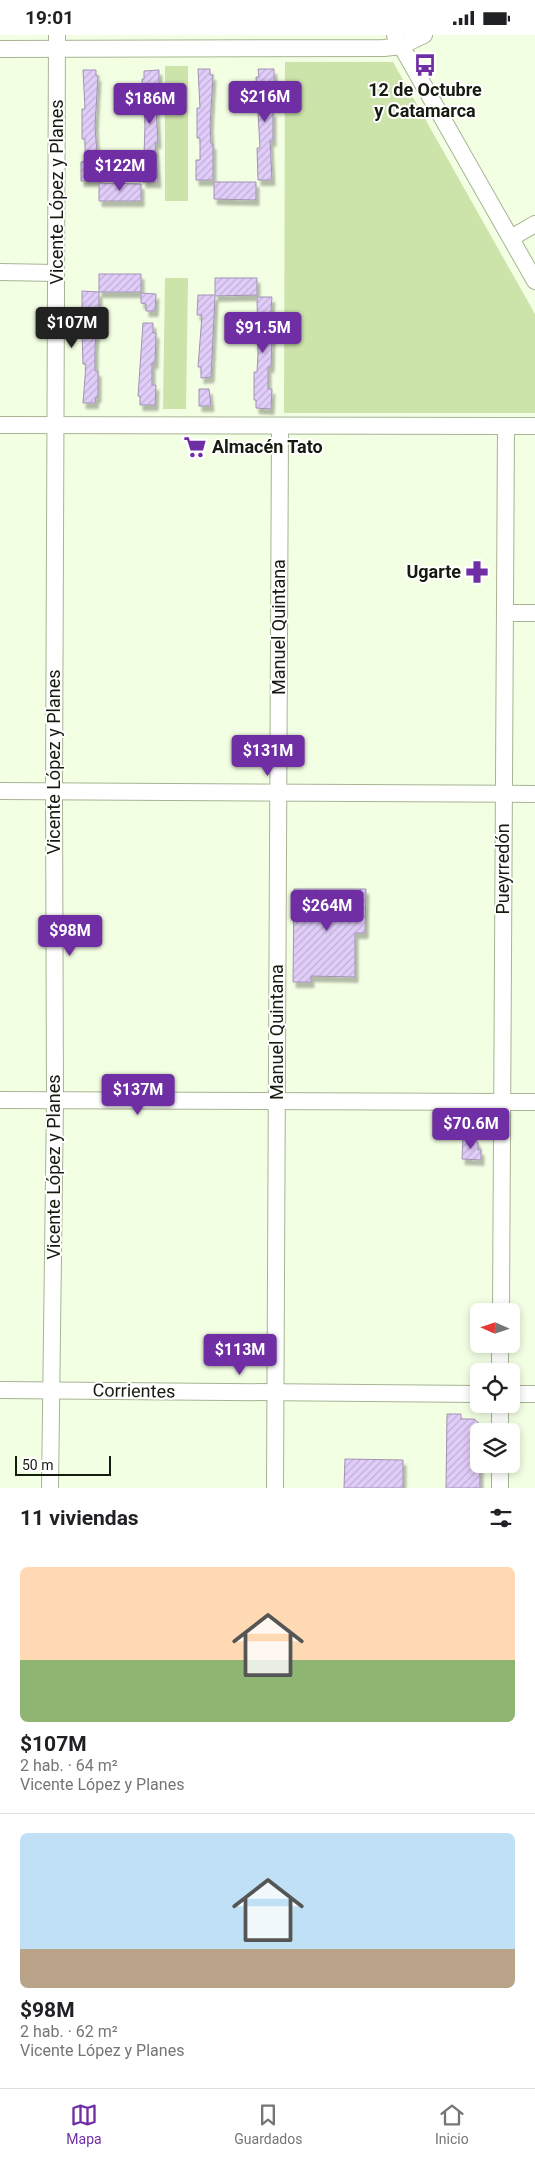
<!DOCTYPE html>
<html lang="es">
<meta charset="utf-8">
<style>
:root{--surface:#fff;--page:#f2f2f2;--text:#202124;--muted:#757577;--line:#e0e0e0;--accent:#6f2ea3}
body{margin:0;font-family:Roboto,sans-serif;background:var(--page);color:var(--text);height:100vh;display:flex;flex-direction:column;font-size:19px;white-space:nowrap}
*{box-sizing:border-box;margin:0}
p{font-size:16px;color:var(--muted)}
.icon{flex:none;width:28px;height:28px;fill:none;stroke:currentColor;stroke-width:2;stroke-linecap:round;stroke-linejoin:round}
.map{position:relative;height:1453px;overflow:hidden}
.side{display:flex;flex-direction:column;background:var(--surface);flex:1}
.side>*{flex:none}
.needle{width:32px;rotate:273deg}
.controls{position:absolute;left:470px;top:1268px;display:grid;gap:10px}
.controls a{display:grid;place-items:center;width:50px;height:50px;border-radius:8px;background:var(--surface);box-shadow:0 2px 8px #0003;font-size:25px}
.scale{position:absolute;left:15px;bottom:12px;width:96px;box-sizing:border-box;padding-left:5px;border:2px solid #161b0f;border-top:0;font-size:14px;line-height:18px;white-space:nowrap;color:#161b0f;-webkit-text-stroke:4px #fff;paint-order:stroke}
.price{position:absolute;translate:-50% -42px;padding:0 11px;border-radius:5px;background:var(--accent);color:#fff;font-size:16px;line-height:32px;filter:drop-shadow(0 1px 2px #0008)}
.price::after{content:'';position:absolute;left:50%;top:30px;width:15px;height:11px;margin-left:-8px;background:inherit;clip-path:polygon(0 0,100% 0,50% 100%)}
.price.on{background:#222;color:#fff}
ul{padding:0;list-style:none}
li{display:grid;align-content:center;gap:10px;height:265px;padding:0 20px}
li+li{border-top:1px solid var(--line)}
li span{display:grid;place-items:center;height:155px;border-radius:8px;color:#555}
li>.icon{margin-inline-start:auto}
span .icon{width:90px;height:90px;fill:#fffc;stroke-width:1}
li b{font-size:21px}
h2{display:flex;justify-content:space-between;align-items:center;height:60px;padding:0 20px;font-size:21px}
.status{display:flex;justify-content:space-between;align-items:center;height:35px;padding:0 25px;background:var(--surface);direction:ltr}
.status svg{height:14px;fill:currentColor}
.tabs{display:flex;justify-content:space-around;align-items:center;height:70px;border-top:1px solid var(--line);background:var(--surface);font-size:14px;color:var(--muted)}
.tabs a{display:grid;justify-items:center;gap:2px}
.tabs .on{color:var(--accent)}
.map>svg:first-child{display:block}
.green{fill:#cce3aa}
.building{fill:url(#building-hatch);stroke:#a192b2;filter:url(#shadow)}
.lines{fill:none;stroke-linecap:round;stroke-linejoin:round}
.minor-casing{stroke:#a6b493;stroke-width:18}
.minor{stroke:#fff;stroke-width:16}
.labels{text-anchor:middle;stroke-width:4;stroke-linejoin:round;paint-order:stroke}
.poi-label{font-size:18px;font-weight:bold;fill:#161b0f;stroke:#fff}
.street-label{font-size:18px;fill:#161b0f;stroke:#fff}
</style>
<div class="status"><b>19:01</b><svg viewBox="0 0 49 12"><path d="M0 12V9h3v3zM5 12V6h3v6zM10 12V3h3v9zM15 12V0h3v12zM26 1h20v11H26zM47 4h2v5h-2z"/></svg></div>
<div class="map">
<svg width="535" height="1453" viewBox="0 0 535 1453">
<defs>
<pattern id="building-hatch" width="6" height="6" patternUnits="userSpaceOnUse" patternTransform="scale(1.25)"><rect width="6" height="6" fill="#e1cdf9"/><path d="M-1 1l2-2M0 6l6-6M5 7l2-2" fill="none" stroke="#c0afd4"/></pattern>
<filter id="shadow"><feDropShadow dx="3" dy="5.5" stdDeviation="1" flood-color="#0004"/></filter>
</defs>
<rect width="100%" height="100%" fill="#f3ffe3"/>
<g class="green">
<path d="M 285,27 L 393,27 L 535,279 L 535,378 L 284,378 Z"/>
<rect x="165" y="31" width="23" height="135"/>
<path d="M 165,243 L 188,243 L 186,374 L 163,374 Z"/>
</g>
<g class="building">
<path d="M 198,34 L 210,34 L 210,40 L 213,40 L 210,90 L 211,109 L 213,109 L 213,145 L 196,145 L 196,125 L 200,125 L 200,103 L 197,103 L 197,73 L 200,73 Z"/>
<path d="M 258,34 L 274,34 L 274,54 L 270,54 L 270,76 L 273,76 L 273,106 L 270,106 L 272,145 L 258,145 L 257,113 L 260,113 L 256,42 L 259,42 Z"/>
<path d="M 83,35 L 96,35 L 96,41 L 98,41 L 95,91 L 99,146 L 81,146 L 81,127 L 85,126 L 85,104 L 82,104 L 82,74 L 85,74 Z"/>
<path d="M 159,35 L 159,55 L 155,55 L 158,108 L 155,108 L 158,147 L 143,147 L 145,91 L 144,72 L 142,72 L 142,44 L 144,44 L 144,36 Z"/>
<path d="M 214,147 L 256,147 L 256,165 L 214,164 Z"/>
<path d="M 99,148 L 141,149 L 141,166 L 99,166 Z"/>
<path d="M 99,239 L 141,239 L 141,257 L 99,257 L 99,293 L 97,293 L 95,311 L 95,336 L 98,336 L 98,362 L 96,362 L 95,368 L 83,368 L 86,329 L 83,329 L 82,299 L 86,299 L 86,276 L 82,276 L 82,256 L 99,257 Z"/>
<path d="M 215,243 L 257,243 L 257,260 L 215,261 L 211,342 L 201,343 L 201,332 L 198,332 L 202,280 L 197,280 L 198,260 L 215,260 Z"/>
<path d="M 141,258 L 156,259 L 155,276 L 146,276 L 146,269 L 141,268 Z"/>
<path d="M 257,262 L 272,262 L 269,302 L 272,302 L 271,332 L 268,332 L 268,354 L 272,354 L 271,374 L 256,373 L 256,365 L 254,365 L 254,337 L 257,337 L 258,319 Z"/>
<path d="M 143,288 L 153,288 L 153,298 L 156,298 L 155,328 L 152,328 L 152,350 L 156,350 L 155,370 L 140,370 L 140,361 L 138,361 Z"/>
<path d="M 199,354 L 209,354 L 211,371 L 199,371 Z"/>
<path d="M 294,854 L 366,854 L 365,898 L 355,898 L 355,942 L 311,941 L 311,947 L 293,947 Z"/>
<path d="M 463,1103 L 475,1104 L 478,1108 L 478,1115 L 481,1115 L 481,1125 L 462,1124 Z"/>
<path d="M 447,1379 L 461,1379 L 461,1384 L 474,1384 L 480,1389 L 480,1453 L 446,1453 Z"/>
<path d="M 345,1424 L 403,1425 L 403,1453 L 344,1453 Z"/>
</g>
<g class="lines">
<defs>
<g id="minor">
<path d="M 395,0 L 535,246"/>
<path d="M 0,14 L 384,13 L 401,11 L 424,0"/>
<path d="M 511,203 L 535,189"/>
<path d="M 0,237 L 56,238"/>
<path d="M 0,390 L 535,391"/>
<path d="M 505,578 L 535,578"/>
<path d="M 0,756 L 535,759"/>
<path d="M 0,1065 L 535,1067"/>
<path d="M 501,1276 L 506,391"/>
<path d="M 500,1336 L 500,1309"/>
<path d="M 0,1355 L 479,1359"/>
<path d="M 511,1359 L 535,1359"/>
<path d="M 500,1396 L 500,1369"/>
<path d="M 50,1453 L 55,1065 L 54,757 L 57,0"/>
<path d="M 275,1453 L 280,392"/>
<path d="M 500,1453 L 500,1429"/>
</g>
</defs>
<use href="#minor" class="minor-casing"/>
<use href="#minor" class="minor"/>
</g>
<defs>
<symbol id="bus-bare" viewBox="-9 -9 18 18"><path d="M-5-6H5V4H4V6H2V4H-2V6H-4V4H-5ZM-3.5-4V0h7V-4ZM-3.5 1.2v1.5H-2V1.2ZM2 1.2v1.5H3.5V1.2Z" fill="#6f2ea3" stroke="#fff" stroke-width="2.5" paint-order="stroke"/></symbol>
<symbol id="supermarket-bare" viewBox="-9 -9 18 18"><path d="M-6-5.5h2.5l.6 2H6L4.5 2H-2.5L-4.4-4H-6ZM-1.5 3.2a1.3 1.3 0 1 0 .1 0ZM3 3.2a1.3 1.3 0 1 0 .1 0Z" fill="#6f2ea3" stroke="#fff" stroke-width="2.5" paint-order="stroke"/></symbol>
<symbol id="pharmacy-bare" viewBox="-9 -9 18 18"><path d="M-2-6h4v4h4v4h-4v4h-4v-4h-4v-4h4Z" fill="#6f2ea3" stroke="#fff" stroke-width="2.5" paint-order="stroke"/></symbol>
</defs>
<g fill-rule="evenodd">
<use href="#bus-bare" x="409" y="14" width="32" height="32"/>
<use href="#supermarket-bare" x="179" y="396" width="32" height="32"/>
<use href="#pharmacy-bare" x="461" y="521" width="32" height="32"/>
</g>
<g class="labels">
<g class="poi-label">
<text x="425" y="61">12 de Octubre<tspan x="425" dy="21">y Catamarca</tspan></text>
<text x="212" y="418" text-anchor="start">Almacén Tato</text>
<text x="461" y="543" text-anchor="end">Ugarte</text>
</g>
<g class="street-label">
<text transform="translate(57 157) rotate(-90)" y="6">Vicente López y Planes</text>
<text transform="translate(279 592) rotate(-90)" y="6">Manuel Quintana</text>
<text transform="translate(54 727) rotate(-90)" y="6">Vicente López y Planes</text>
<text transform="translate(503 834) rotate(-90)" y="6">Pueyrredón</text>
<text transform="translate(277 997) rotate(-90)" y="6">Manuel Quintana</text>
<text transform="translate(54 1132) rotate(-90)" y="6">Vicente López y Planes</text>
<text transform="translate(134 1356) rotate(1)" y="6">Corrientes</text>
</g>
</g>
</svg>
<div class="controls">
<a><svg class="needle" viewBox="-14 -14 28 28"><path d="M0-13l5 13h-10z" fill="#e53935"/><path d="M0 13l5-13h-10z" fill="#757577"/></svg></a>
<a><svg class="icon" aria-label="locate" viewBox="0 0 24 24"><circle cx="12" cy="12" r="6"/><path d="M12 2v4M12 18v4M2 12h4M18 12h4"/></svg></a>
<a><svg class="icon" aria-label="layers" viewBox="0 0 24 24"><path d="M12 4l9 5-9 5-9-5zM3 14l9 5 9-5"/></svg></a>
</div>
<div class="scale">50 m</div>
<b class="price" style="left:265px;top:88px">$216M</b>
<b class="price" style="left:150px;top:90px">$186M</b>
<b class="price" style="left:120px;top:157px">$122M</b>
<b class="price on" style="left:72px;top:314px">$107M</b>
<b class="price" style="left:263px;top:319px">$91.5M</b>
<b class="price" style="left:268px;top:742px">$131M</b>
<b class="price" style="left:327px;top:897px">$264M</b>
<b class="price" style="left:70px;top:922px">$98M</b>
<b class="price" style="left:138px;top:1081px">$137M</b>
<b class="price" style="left:471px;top:1115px">$70.6M</b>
<b class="price" style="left:240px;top:1341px">$113M</b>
</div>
<section class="side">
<h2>11 viviendas<svg class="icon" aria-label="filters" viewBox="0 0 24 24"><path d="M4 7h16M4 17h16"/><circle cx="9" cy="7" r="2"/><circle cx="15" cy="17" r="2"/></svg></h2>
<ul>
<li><span style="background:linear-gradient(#ffd9b3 60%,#8fb573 0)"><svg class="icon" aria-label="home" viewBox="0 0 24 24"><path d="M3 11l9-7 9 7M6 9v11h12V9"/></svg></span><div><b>$107M</b><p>2 hab. · 64 m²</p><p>Vicente López y Planes</p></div></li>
<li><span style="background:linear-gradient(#bfe0f5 75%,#b9a48a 0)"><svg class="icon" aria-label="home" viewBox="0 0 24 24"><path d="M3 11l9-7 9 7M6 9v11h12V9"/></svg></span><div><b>$98M</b><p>2 hab. · 62 m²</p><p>Vicente López y Planes</p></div></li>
</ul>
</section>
<nav class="tabs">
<a class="on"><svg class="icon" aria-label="map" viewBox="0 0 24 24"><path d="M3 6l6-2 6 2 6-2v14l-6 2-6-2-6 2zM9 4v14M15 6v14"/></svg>Mapa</a>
<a><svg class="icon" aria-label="saved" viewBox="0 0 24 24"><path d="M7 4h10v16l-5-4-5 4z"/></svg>Guardados</a>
<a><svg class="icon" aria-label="home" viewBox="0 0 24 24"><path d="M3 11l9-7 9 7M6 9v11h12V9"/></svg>Inicio</a>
</nav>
